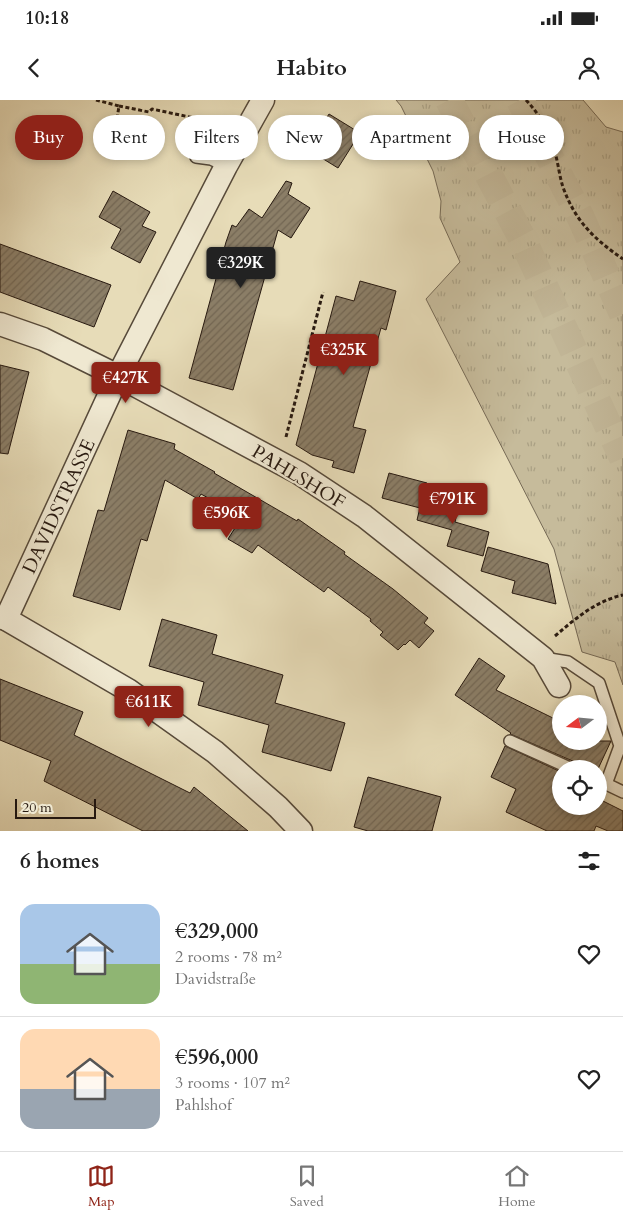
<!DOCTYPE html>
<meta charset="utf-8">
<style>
:root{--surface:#fff;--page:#f2f2f2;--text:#222;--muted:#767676;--line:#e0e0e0;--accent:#8f2418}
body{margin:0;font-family:Cardo,serif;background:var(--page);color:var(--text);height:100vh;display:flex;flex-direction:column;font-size:19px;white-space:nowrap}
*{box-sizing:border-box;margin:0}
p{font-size:16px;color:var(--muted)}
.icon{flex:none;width:28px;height:28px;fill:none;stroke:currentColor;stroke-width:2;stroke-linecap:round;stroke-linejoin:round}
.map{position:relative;height:731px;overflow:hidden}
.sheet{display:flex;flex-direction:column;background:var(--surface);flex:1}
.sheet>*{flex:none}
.banner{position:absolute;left:15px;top:15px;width:594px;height:45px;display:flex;gap:10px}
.needle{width:32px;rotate:254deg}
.controls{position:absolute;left:552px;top:595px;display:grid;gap:10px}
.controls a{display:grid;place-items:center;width:55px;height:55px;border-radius:50%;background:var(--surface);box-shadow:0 2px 8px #0003;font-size:25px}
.scale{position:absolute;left:15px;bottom:12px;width:81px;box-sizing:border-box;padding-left:5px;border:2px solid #271910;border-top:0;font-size:14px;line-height:18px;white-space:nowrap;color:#271910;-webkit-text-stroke:4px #efe8d1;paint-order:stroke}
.price{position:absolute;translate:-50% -42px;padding:0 11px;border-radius:5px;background:var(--accent);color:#fff;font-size:16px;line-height:32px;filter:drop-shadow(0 1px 2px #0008)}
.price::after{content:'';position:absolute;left:50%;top:30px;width:15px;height:11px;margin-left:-8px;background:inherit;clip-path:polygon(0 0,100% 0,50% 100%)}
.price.selected{background:#222;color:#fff}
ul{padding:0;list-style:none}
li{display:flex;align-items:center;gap:15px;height:125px;padding:0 20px}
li+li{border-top:1px solid var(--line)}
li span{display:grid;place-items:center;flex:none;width:140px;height:100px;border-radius:15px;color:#555}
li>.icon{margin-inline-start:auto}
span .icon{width:60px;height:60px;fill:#fffc;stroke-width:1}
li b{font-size:21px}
h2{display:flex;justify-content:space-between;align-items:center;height:60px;padding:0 20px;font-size:21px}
.tag{padding:0 18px;border-radius:22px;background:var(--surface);box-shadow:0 2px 8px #0003;font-size:18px;line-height:45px}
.tag.selected{background:var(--accent);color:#fff}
.status{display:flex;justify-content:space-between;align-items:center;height:35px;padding:0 25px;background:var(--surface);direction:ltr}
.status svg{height:14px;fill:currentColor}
header{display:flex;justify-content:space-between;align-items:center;height:65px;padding:0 20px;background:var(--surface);font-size:22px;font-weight:700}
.tab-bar{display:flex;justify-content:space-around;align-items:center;height:70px;border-top:1px solid var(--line);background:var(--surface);font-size:14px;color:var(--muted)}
.tab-bar a{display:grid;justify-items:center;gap:2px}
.tab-bar .selected{color:var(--accent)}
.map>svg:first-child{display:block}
.grass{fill:url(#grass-tufts);stroke:#766a56}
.building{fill:url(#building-hatch);stroke:#271910}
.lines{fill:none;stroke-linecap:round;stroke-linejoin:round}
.motorway-tunnel{stroke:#c1b596;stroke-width:28;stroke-dasharray:28 14;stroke-linecap:butt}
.service-casing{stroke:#574a3a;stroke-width:14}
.minor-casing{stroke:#574a3a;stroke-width:25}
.path{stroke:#271910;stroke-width:3;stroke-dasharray:4 2.5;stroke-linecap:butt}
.service{stroke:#efe8d1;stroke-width:11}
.minor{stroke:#efe8d1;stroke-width:22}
.labels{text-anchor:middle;stroke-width:4.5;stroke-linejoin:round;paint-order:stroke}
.street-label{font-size:19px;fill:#271910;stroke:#efe8d1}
</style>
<div class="status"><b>10:18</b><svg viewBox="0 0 49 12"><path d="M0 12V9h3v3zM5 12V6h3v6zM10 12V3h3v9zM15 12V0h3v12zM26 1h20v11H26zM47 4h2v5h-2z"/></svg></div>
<header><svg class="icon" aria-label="back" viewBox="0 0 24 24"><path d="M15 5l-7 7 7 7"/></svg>Habito<svg class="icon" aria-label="person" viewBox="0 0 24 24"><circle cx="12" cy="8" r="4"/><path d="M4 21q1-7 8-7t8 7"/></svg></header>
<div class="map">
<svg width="623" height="731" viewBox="0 0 623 731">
<defs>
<pattern id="grass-tufts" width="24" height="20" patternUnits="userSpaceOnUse" patternTransform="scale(1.25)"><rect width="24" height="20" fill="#c6bb9b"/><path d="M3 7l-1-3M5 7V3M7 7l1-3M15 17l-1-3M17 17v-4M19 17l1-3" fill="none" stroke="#aaa084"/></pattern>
<pattern id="building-hatch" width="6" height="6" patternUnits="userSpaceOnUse" patternTransform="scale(1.25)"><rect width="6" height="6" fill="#8b7e67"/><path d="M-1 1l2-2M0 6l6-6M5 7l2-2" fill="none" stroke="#726653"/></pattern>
</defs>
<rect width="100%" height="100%" fill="#e7dcb8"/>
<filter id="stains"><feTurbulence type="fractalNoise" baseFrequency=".004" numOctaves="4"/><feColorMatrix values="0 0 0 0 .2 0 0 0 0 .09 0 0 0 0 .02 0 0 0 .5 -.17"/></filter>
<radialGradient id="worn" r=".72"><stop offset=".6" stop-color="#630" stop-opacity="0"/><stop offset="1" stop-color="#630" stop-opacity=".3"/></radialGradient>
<path class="grass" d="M 396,0 L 583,0 L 606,27 L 623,32 L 623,585 L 615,562 L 582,552 L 554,449 L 426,199 L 460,162 L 440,118 L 441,101 L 433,71 L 401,6 Z"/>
<g class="building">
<path d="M 329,14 L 360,33 L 338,68 L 307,49 Z"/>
<path d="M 286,81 L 292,83 L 288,94 L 310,108 L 291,138 L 278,130 L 233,290 L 189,278 L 226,142 L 232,125 L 236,127 L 249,109 L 262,118 Z"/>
<path d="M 113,91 L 150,112 L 142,126 L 156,132 L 140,163 L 111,148 L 121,129 L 99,117 Z"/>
<path d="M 0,144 L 111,185 L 94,227 L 0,192 Z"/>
<path d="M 360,181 L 396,191 L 386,230 L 381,228 L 353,327 L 366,330 L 354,373 L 332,367 L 334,361 L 312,355 L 296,345 L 336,196 L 354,201 Z"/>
<path d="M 0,265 L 29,272 L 8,354 L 0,353 Z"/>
<path d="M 128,330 L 175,344 L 174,349 L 215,372 L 214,373 L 297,421 L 298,419 L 345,452 L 344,454 L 393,489 L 428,518 L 424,523 L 434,531 L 419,548 L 410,540 L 405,545 L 404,544 L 398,550 L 380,535 L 383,532 L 370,521 L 371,519 L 328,487 L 324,492 L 258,445 L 252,453 L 228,439 L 242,417 L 201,394 L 198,399 L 165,380 L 147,441 L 141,439 L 120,510 L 73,496 L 98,410 L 104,411 Z"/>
<path d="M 389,373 L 427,383 L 420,408 L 382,398 Z"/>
<path d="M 423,395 L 459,405 L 455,422 L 489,432 L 483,456 L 447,446 L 452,430 L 417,420 Z"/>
<path d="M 488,447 L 548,464 L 556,504 L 512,493 L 515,481 L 481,471 Z"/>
<path d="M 162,519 L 217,535 L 212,554 L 283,575 L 275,603 L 345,623 L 331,671 L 262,652 L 269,625 L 198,605 L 204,582 L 149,566 Z"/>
<path d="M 479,558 L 505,576 L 496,590 L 561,622 L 561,641 L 611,641 L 598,669 L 579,669 L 578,665 L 575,662 L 510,634 L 511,633 L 455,595 Z"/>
<path d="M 0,579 L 83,612 L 74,635 L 190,693 L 194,687 L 248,731 L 143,731 L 44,681 L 51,661 L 0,640 Z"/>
<path d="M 505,646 L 561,672 L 561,706 L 599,706 L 599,699 L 623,711 L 623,731 L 608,731 L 596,726 L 594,731 L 547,731 L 506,712 L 516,689 L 491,677 Z"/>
<path d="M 368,677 L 441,697 L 432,731 L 368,731 L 354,727 Z"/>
</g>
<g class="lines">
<g class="motorway-tunnel">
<path d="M 449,0 L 522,138 L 623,358"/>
<path d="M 520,0 L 581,118 L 623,214"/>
</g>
<defs>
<g id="service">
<path d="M 196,57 L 211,59 L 226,66"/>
<path d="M 543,558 L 568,562 L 599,583 L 620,646 L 606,684"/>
<path d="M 510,641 L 572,669"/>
<path d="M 600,681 L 623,692"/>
</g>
<g id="minor">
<path d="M 0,224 L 43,239 L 118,276 L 299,373 L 364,416 L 543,558 L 559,586"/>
<path d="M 0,517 L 6,519 L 128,590 L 215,652 L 278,707 L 301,731"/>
<path d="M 6,519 L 118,276 L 226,66 L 263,0"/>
</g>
</defs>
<use href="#service" class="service-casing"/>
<use href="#minor" class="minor-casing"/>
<g class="path">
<path d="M 96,0 L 119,6 L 113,44"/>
<path d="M 526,0 C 539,14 549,30 554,49 C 558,61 559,75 563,87 C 575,121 594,139 623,159"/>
<path d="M 119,6 L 149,12 L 152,9 L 222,24"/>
<path d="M 286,337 L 323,192"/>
<path d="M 555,536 C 576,518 596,501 623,495"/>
</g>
<use href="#service" class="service"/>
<use href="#minor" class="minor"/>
</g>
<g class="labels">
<g class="street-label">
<text transform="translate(299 376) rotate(31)" y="7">PAHLSHOF</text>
<text transform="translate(58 406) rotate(-65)" y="7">DAVIDSTRASSE</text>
</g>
</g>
<rect width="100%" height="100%" filter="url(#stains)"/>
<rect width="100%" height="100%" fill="url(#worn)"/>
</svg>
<div class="controls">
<a><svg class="needle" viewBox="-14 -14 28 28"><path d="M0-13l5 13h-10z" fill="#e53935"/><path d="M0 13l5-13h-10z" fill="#767676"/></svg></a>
<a><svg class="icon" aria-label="locate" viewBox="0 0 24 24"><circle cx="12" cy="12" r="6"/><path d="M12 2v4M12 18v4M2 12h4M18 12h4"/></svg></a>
</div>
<div class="scale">20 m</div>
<b class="price selected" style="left:241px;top:189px">€329K</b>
<b class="price" style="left:344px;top:276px">€325K</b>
<b class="price" style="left:126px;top:304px">€427K</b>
<b class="price" style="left:453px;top:425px">€791K</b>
<b class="price" style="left:227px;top:439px">€596K</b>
<b class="price" style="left:149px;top:628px">€611K</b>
<div class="banner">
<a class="tag selected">Buy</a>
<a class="tag">Rent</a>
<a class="tag">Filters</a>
<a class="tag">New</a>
<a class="tag">Apartment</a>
<a class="tag">House</a>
</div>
</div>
<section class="sheet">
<h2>6 homes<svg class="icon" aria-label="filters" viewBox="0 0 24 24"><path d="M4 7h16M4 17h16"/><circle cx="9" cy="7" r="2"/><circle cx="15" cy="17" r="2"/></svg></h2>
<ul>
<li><span style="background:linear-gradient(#a9c7e8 60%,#8fb573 0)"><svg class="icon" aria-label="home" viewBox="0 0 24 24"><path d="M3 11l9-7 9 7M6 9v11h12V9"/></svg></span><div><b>€329,000</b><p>2 rooms · 78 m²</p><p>Davidstraße</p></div><svg class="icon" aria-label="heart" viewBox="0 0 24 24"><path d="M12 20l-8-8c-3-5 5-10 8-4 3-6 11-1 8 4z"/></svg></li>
<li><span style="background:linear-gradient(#ffd9b3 60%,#9aa5b1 0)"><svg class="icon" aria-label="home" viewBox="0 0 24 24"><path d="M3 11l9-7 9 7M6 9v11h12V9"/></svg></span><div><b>€596,000</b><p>3 rooms · 107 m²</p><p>Pahlshof</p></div><svg class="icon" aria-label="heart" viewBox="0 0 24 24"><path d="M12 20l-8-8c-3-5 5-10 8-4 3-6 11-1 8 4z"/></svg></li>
</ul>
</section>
<nav class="tab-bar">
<a class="selected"><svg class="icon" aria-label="map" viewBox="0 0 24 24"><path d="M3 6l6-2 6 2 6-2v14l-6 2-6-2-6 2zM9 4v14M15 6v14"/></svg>Map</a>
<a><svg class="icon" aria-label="saved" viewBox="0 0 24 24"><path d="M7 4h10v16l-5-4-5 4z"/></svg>Saved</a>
<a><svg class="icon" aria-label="home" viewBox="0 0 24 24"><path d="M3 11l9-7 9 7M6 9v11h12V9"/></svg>Home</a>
</nav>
